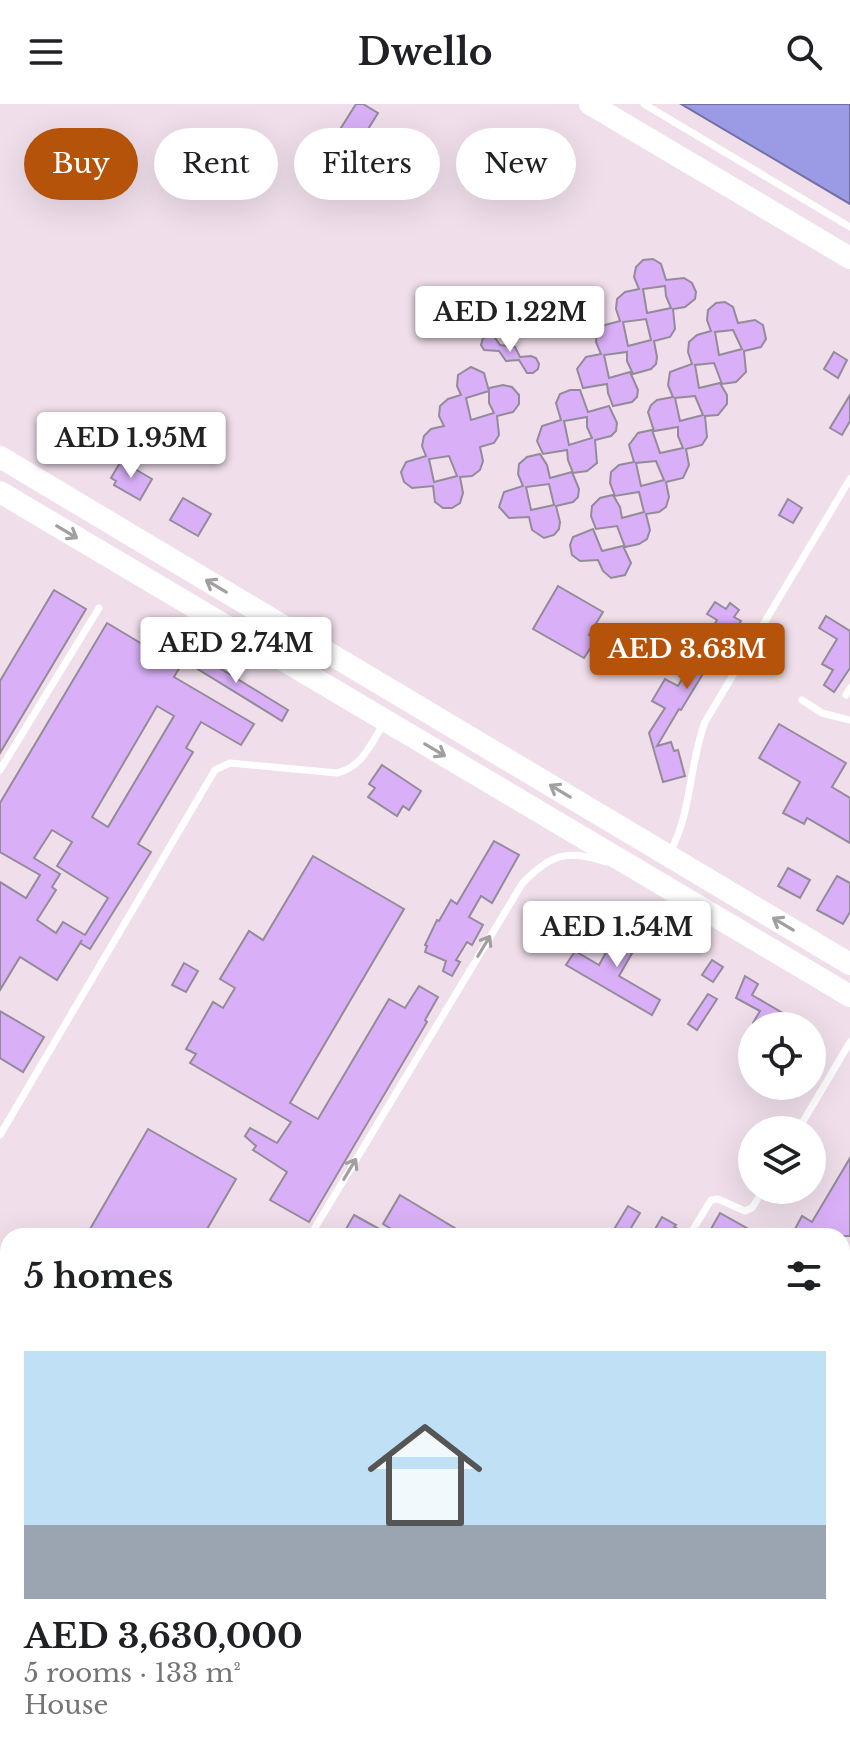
<!DOCTYPE html>
<meta charset="utf-8">
<style>
:root{--surface:#fff;--page:#f6f6f6;--text:#202124;--muted:#757577;--accent:#b45309}
body{margin:0;font-family:"Libre Baskerville",serif;background:var(--page);color:var(--text);height:100vh;display:flex;flex-direction:column;font-size:30px;white-space:nowrap}
*{box-sizing:border-box;margin:0}
p{font-size:26px;color:var(--muted)}
.icon{flex:none;width:44px;height:44px;fill:none;stroke:currentColor;stroke-width:2;stroke-linecap:round;stroke-linejoin:round}
.map{position:relative;flex:1;overflow:hidden}
.side{position:absolute;left:0px;top:1124px;width:850px;height:536px;display:flex;flex-direction:column;background:var(--surface);border-radius:24px 24px 0 0;box-shadow:0 8px 32px #0002}
.side>*{flex:none}
.guide{position:absolute;left:24px;top:24px;width:802px;height:72px;display:flex;gap:16px}
.controls{position:absolute;left:738px;top:908px;display:grid;gap:16px}
.controls a{display:grid;place-items:center;width:88px;height:88px;border-radius:50%;background:var(--surface);box-shadow:0 8px 32px #0002;font-size:40px}
.price{position:absolute;translate:-50% -68px;padding:0 18px;border-radius:8px;background:#fff;color:#222;font-size:26px;line-height:52px;filter:drop-shadow(0 2px 4px #0008)}
.price::after{content:'';position:absolute;left:50%;top:48px;width:24px;height:18px;margin-left:-12px;background:inherit;clip-path:polygon(0 0,100% 0,50% 100%)}
.price.selected{background:var(--accent);color:#fff}
ul{padding:0;list-style:none}
li{display:grid;align-content:center;gap:16px;height:424px;padding:0 24px}
li span{display:grid;place-items:center;height:248px;border-radius:0px;color:#555}
li>.icon{margin-inline-start:auto}
span .icon{width:144px;height:144px;fill:#fffc;stroke-width:1}
li b{font-size:34px}
h2{display:flex;justify-content:space-between;align-items:center;height:96px;padding:0 24px;font-size:34px}
.chip{padding:0 28px;border-radius:36px;background:var(--surface);box-shadow:0 8px 32px #0002;font-size:28px;line-height:72px}
.chip.selected{background:var(--accent);color:#fff}
header{display:flex;justify-content:space-between;align-items:center;height:104px;padding:0 24px;background:var(--surface);font-size:36px;font-weight:800}
.map>svg:first-child{display:block}
.water{fill:#9b9ae4;stroke:#7270a5;stroke-width:2}
.building{fill:#d9b0f7;stroke:#938b9a;stroke-width:2;fill-rule:evenodd}
.lines{fill:none;stroke-linecap:round;stroke-linejoin:round}
.lane{stroke:#fff;stroke-width:7}
.secondary{stroke:#fff;stroke-width:22}
.oneway{stroke:#a19fa0}
</style>
<header><svg class="icon" aria-label="menu" viewBox="0 0 24 24"><path d="M4 6h16M4 12h16M4 18h16"/></svg>Dwello<svg class="icon" aria-label="search" viewBox="0 0 24 24"><circle cx="10" cy="10" r="6"/><path d="M15 15l6 6"/></svg></header>
<div class="map">
<svg width="850" height="1660" viewBox="0 0 850 1660">
<rect width="100%" height="100%" fill="#f0dfeb"/>
<path class="water" d="M 681,0 L 850,0 L 850,100 Z"/>
<g class="building">
<path d="M 356,0 L 363,0 L 378,9 L 327,91 L 307,78 Z"/>
<path d="M 653,155 L 661,160 L 666,176 L 684,174 L 692,179 L 696,188 L 695,195 L 685,203 L 673,205 L 675,225 L 670,233 L 654,237 L 657,253 L 656,260 L 651,265 L 633,270 L 627,257 L 627,248 L 604,251 L 609,274 L 630,268 L 638,286 L 637,293 L 632,298 L 613,302 L 608,289 L 607,280 L 583,284 L 577,265 L 586,253 L 601,250 L 596,238 L 597,228 L 605,221 L 620,217 L 616,205 L 617,195 L 625,188 L 639,185 L 634,173 L 636,163 L 643,156 ZM 665,182 L 666,192 L 671,204 L 647,209 L 643,185 ZM 646,215 L 651,236 L 628,242 L 623,218 Z"/>
<path d="M 725,198 L 733,203 L 738,219 L 755,216 L 763,221 L 766,235 L 761,243 L 744,247 L 746,268 L 736,278 L 722,280 L 714,259 L 695,261 L 699,284 L 720,279 L 727,291 L 727,300 L 718,311 L 705,312 L 707,333 L 702,341 L 686,345 L 689,361 L 683,374 L 666,378 L 669,393 L 666,403 L 659,408 L 646,410 L 650,426 L 647,435 L 639,440 L 625,443 L 617,422 L 596,425 L 591,412 L 592,402 L 600,394 L 613,391 L 620,403 L 622,414 L 644,408 L 639,388 L 615,392 L 610,379 L 611,368 L 619,361 L 634,358 L 629,341 L 638,329 L 652,326 L 660,349 L 683,344 L 678,332 L 678,323 L 654,327 L 648,308 L 651,301 L 657,296 L 673,293 L 668,281 L 670,268 L 692,260 L 688,248 L 689,238 L 697,231 L 711,227 L 707,216 L 708,206 L 716,199 ZM 733,226 L 742,245 L 719,251 L 715,228 ZM 695,292 L 703,311 L 680,317 L 675,294 ZM 656,357 L 664,376 L 641,382 L 636,359 Z"/>
<path d="M 493,231 L 500,241 L 515,243 L 520,253 L 531,252 L 536,254 L 539,260 L 538,265 L 533,269 L 527,269 L 519,256 L 506,257 L 499,247 L 484,246 L 481,241 L 483,234 Z"/>
<path d="M 834,248 L 847,256 L 838,274 L 824,265 Z"/>
<path d="M 471,263 L 484,269 L 489,287 L 466,294 L 471,316 L 494,309 L 489,299 L 489,284 L 503,281 L 512,283 L 519,291 L 519,300 L 513,308 L 497,312 L 499,331 L 494,339 L 480,343 L 483,357 L 480,366 L 472,372 L 460,373 L 463,389 L 460,399 L 452,404 L 443,404 L 435,398 L 433,382 L 412,384 L 404,378 L 401,368 L 406,358 L 426,352 L 422,342 L 424,332 L 431,325 L 444,322 L 439,312 L 440,302 L 448,295 L 461,291 L 457,282 L 458,271 ZM 449,352 L 457,372 L 434,378 L 429,355 Z"/>
<path d="M 570,286 L 580,286 L 588,308 L 609,302 L 617,319 L 616,327 L 611,332 L 595,336 L 597,359 L 587,367 L 573,369 L 568,356 L 567,346 L 543,350 L 537,337 L 542,322 L 561,316 L 556,299 L 560,290 ZM 587,313 L 587,323 L 592,334 L 569,341 L 564,317 Z"/>
<path d="M 850,291 L 850,317 L 842,331 L 830,324 Z"/>
<path d="M 540,350 L 547,361 L 550,374 L 572,368 L 579,385 L 578,393 L 573,398 L 556,402 L 560,418 L 559,425 L 554,431 L 544,434 L 532,426 L 529,413 L 509,414 L 499,403 L 504,388 L 523,382 L 518,370 L 519,360 L 527,353 ZM 549,380 L 554,401 L 531,406 L 526,383 Z"/>
<path d="M 121,357 L 152,375 L 140,396 L 114,381 L 116,377 L 111,374 Z"/>
<path d="M 183,394 L 211,410 L 198,432 L 170,416 Z"/>
<path d="M 788,395 L 802,404 L 793,419 L 779,411 Z"/>
<path d="M 593,425 L 602,447 L 623,442 L 631,459 L 625,471 L 611,474 L 603,467 L 598,456 L 580,457 L 572,451 L 570,441 L 573,433 Z"/>
<path d="M 558,482 L 603,508 L 589,531 L 596,535 L 584,554 L 533,525 Z"/>
<path d="M 54,486 L 86,505 L 0,649 L 0,577 Z"/>
<path d="M 715,498 L 726,505 L 730,499 L 739,506 L 734,513 L 741,517 L 734,527 L 730,525 L 681,606 L 679,605 L 657,642 L 671,638 L 674,647 L 678,646 L 685,672 L 663,678 L 649,629 L 665,604 L 652,597 L 665,575 L 678,582 L 717,516 L 707,510 Z"/>
<path d="M 826,512 L 850,527 L 850,564 L 834,588 L 824,581 L 833,566 L 822,560 L 837,535 L 819,524 Z"/>
<path d="M 107,519 L 169,556 L 172,552 L 183,558 L 174,573 L 254,620 L 241,641 L 201,618 L 186,644 L 193,648 L 138,740 L 151,748 L 90,845 L 80,839 L 82,836 L 57,876 L 20,853 L 0,886 L 0,778 L 26,794 L 40,771 L 0,748 L 0,699 ZM 157,602 L 174,612 L 108,723 L 92,713 ZM 52,726 L 72,738 L 57,762 L 108,794 L 85,831 L 63,818 L 56,829 L 37,816 L 56,786 L 52,783 L 60,770 L 34,754 Z"/>
<path d="M 190,546 L 288,606 L 282,617 L 183,556 Z"/>
<path d="M 779,620 L 846,659 L 832,683 L 850,694 L 850,739 L 807,714 L 804,720 L 783,709 L 800,678 L 759,654 Z"/>
<path d="M 382,661 L 421,687 L 409,706 L 403,702 L 397,712 L 368,693 L 375,684 L 369,680 Z"/>
<path d="M 494,737 L 519,751 L 492,799 L 481,792 L 469,813 L 483,821 L 472,841 L 467,838 L 456,856 L 460,858 L 452,872 L 443,867 L 446,857 L 425,848 L 427,842 L 425,841 L 437,816 L 439,817 L 451,796 L 457,800 Z"/>
<path d="M 313,752 L 404,805 L 290,999 L 318,1015 L 389,895 L 405,904 L 419,882 L 438,893 L 425,916 L 427,918 L 309,1118 L 270,1096 L 287,1068 L 253,1046 L 256,1042 L 245,1032 L 250,1024 L 277,1039 L 291,1018 L 190,959 L 196,950 L 186,945 L 213,898 L 223,904 L 235,884 L 220,875 L 249,827 L 263,836 Z"/>
<path d="M 788,764 L 810,776 L 800,794 L 778,782 Z"/>
<path d="M 837,772 L 850,779 L 850,808 L 843,820 L 817,806 Z"/>
<path d="M 623,818 L 643,830 L 619,872 L 660,896 L 652,911 L 566,861 L 575,847 L 599,861 Z"/>
<path d="M 712,856 L 723,863 L 713,878 L 702,871 Z"/>
<path d="M 184,859 L 198,867 L 186,888 L 172,881 Z"/>
<path d="M 745,872 L 758,880 L 752,891 L 805,922 L 758,922 L 753,919 L 760,907 L 736,894 Z"/>
<path d="M 708,890 L 717,895 L 697,926 L 688,920 Z"/>
<path d="M 0,907 L 44,933 L 23,968 L 0,954 Z"/>
<path d="M 148,1025 L 236,1075 L 203,1132 L 86,1132 Z"/>
<path d="M 850,1054 L 850,1132 L 802,1132 L 794,1127 L 802,1112 L 812,1118 Z"/>
<path d="M 400,1091 L 468,1132 L 403,1132 L 383,1120 Z"/>
<path d="M 628,1102 L 640,1109 L 626,1132 L 610,1132 Z"/>
<path d="M 720,1109 L 761,1132 L 707,1132 Z"/>
<path d="M 354,1111 L 392,1132 L 342,1132 Z"/>
<path d="M 662,1113 L 676,1121 L 674,1123 L 684,1128 L 683,1132 L 651,1132 Z"/>
</g>
<g class="lines">
<g class="lane">
<path d="M 644,0 L 850,123"/>
<path d="M 846,591 L 850,584"/>
<path d="M 802,596 L 822,609 L 850,616"/>
<path d="M 0,666 L 99,504"/>
<path d="M 670,748 C 692,708 689,660 705,618 L 850,375"/>
<path d="M 798,1026 L 850,938"/>
<path d="M 0,1031 L 215,666 L 230,659 L 337,669 C 362,663 370,641 383,621"/>
<path d="M 310,1132 L 522,780 C 549,751 567,744 606,758"/>
<path d="M 689,1132 L 711,1096 L 718,1095 L 745,1107 L 752,1104 L 763,1086"/>
<path d="M 0,1646 L 8,1633"/>
</g>
<g class="secondary">
<path d="M 590,0 L 850,154"/>
<path d="M 0,353 L 850,860"/>
<path d="M 0,388 L 850,892"/>
</g>
</g>
<defs><path id="oneway-shaft" d="M-6 0H5M1.5-3L5.5 0L1.5 3" fill="none" stroke-width="1.6" stroke-linecap="round" stroke-linejoin="round" transform="scale(2)"/></defs>
<g class="oneway">
<use href="#oneway-shaft" transform="translate(67 428) rotate(31)"/>
<use href="#oneway-shaft" transform="translate(216 482) rotate(-149)"/>
<use href="#oneway-shaft" transform="translate(435 646) rotate(31)"/>
<use href="#oneway-shaft" transform="translate(560 687) rotate(-149)"/>
<use href="#oneway-shaft" transform="translate(783 820) rotate(-149)"/>
<use href="#oneway-shaft" transform="translate(484 842) rotate(-59)"/>
<use href="#oneway-shaft" transform="translate(350 1065) rotate(-59)"/>
</g>
</svg>
<div class="controls">
<a><svg class="icon" aria-label="locate" viewBox="0 0 24 24"><circle cx="12" cy="12" r="6"/><path d="M12 2v4M12 18v4M2 12h4M18 12h4"/></svg></a>
<a><svg class="icon" aria-label="layers" viewBox="0 0 24 24"><path d="M12 4l9 5-9 5-9-5zM3 14l9 5 9-5"/></svg></a>
</div>
<b class="price" style="left:510px;top:250px">AED 1.22M</b>
<b class="price" style="left:131px;top:376px">AED 1.95M</b>
<b class="price" style="left:236px;top:581px">AED 2.74M</b>
<b class="price selected" style="left:687px;top:587px">AED 3.63M</b>
<b class="price" style="left:617px;top:865px">AED 1.54M</b>
<div class="guide">
<a class="chip selected">Buy</a>
<a class="chip">Rent</a>
<a class="chip">Filters</a>
<a class="chip">New</a>
</div>
<section class="side">
<h2>5 homes<svg class="icon" aria-label="filters" viewBox="0 0 24 24"><path d="M4 7h16M4 17h16"/><circle cx="9" cy="7" r="2"/><circle cx="15" cy="17" r="2"/></svg></h2>
<ul>
<li><span style="background:linear-gradient(#bfe0f5 70%,#9aa5b1 0)"><svg class="icon" aria-label="home" viewBox="0 0 24 24"><path d="M3 11l9-7 9 7M6 9v11h12V9"/></svg></span><div><b>AED 3,630,000</b><p>5 rooms · 133 m²</p><p>House</p></div></li>
</ul>
</section>
</div>
